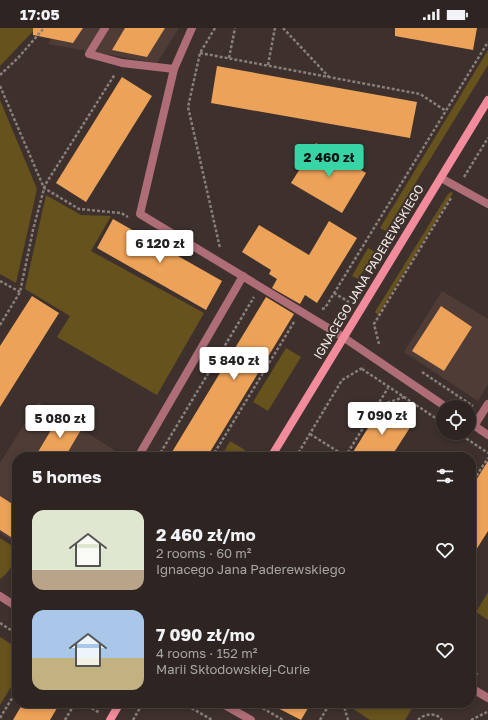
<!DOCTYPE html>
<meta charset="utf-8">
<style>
:root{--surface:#2e2522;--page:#3a312f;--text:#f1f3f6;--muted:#a7a5a5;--line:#494240;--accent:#37d4a6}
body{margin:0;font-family:"Golos Text",sans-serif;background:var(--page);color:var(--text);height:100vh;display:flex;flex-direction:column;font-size:15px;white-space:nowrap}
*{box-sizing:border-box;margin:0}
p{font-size:13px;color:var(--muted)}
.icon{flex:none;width:22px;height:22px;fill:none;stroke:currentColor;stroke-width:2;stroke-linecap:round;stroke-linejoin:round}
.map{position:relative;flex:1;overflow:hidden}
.side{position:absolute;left:12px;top:424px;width:464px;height:256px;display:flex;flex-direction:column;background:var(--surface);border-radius:16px;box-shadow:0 2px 6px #0003,0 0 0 1px var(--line)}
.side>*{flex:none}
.buttons{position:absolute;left:436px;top:372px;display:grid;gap:8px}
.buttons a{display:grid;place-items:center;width:40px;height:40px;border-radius:50%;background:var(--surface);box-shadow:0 2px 6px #0003,0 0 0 1px var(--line);font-size:20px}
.price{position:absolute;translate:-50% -34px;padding:0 9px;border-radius:4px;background:#fff;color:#222;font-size:13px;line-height:26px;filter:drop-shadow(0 1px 2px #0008)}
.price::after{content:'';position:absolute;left:50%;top:24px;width:12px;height:9px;margin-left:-6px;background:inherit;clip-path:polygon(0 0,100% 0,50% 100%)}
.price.active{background:var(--accent);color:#111}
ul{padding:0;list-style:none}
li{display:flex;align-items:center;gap:12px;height:100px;padding:0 20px}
li span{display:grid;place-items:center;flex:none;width:112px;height:80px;border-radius:12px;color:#555}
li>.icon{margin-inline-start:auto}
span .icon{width:48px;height:48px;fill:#fffc;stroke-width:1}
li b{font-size:17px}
h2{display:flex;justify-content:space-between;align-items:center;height:48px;padding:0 20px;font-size:17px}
.status{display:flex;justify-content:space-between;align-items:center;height:28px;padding:0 20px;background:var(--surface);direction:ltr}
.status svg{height:11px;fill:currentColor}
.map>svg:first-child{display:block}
.built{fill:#4f3c36}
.green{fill:#65521c}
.building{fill:#eda259}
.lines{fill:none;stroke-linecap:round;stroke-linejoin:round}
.path{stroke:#897e7b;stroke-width:2.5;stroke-dasharray:3 2;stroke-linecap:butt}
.service{stroke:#ae6d77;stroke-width:8}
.minor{stroke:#ae6d77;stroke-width:8}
.secondary{stroke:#f28b9c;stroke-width:8}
.labels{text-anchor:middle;stroke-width:4;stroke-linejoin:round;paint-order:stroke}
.street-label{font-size:12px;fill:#f4ece9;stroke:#3e312d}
</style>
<div class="status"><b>17:05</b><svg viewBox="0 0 49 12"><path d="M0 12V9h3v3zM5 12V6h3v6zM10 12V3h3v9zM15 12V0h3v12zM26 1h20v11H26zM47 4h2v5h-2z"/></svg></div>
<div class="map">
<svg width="488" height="692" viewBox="0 0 488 692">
<rect width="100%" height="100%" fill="#3e312d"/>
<g class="built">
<path d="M 58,0 L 179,0 L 157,35 L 48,16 Z"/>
<path d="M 442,263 L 488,291 L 488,356 L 478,373 L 404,324 Z"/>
<path d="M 38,374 L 122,427 L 121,429 L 17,429 L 17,516 L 0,505 L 0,435 Z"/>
</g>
<g class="green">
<path d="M 0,0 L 36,0 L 0,38 Z"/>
<path d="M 488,22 L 488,37 L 386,203 L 380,200 Z"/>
<path d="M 0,72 L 37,161 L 16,255 L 0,246 Z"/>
<path d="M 451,164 L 453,165 L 378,287 L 375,284 L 448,166 Z"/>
<path d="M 46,167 L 81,187 L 111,188 L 91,223 L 204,285 L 157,367 L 57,309 L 70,288 L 25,261 Z"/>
<path d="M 368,220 L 375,224 L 358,251 L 352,248 Z"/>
<path d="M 286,320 L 301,329 L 268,383 L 253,374 Z"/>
<path d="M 230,413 L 245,422 L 241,429 L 221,429 Z"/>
<path d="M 0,510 L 17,521 C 17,532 9,545 0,551 Z"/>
<path d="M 488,564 L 488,592 L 476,584 Z"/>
<path d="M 0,609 L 17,620 L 17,649 L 0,677 Z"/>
<path d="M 351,675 L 415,675 L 405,692 L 370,692 L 349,678 Z"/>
</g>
<g class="building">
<path d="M 33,0 L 83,0 L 73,15 L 33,7 Z"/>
<path d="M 125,0 L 165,0 L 147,29 L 112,22 Z"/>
<path d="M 395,0 L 477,0 L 473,22 L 395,8 Z"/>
<path d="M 217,38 L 417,74 L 410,110 L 211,75 Z"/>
<path d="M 122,49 L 152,68 L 86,174 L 56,155 Z"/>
<path d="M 316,115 L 366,145 L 342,185 L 291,155 Z"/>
<path d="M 113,191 L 222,253 L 206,282 L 97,220 Z"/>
<path d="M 329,193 L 357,210 L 317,275 L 305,267 L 300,276 L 272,260 L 277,251 L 269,246 L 271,242 L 242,224 L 259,197 L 309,227 Z"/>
<path d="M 32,268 L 59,285 L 0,379 L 0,318 Z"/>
<path d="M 266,269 L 294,286 L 207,429 L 169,429 Z"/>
<path d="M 441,278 L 472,299 L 444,343 L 412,323 Z"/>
<path d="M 381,379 L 411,398 L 391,429 L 350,429 Z"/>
<path d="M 60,387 L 82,400 L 65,429 L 35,429 Z"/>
<path d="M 488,433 L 488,503 L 471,530 L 471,460 Z"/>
<path d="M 0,468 L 17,479 L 17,513 L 0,502 Z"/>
<path d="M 23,675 L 60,675 L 50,692 L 13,692 Z"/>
<path d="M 268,675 L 311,675 L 301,692 Z"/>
</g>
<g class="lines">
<g class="path">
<path d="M 215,0 L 200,25 L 188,79 L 220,220"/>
<path d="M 283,0 L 329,49"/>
<path d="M 200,25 L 420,66 L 446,83"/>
<path d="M 229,30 L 235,0"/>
<path d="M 268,37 L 275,0"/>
<path d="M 0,47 L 18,30 L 44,0"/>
<path d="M 0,58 L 44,160 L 79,181 L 121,185 L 128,189"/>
<path d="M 464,149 L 488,110"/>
<path d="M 0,253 L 20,264"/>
<path d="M 334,265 L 349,274"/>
<path d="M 322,281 L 325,280 L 488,14"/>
<path d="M 0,297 L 20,264 L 33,202 L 45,157 L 115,46"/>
<path d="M 379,316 L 374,296 L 451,170"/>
<path d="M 362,341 L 443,395"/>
<path d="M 422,344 L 473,378"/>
<path d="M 378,378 L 404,369"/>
<path d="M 458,405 L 488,425"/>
<path d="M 310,406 L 345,428"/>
<path d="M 158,429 L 254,269"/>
<path d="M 212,429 L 294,294"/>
<path d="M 296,429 L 342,352 L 364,339"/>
<path d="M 345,429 L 388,360"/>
<path d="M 471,456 L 488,430"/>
<path d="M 0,595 L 17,606"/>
<path d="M 471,642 L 479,648"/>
<path d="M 83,675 L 100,685"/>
<path d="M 183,675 L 212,692"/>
<path d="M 254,675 L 283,692"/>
<path d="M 343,675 L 348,692"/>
<path d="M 0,690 L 17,662"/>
<path d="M 65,692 L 75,675"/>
<path d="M 133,692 L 141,678 L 156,675"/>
<path d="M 320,692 L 330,675"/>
<path d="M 418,692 C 425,685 436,684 442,692"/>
<path d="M 471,692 L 487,684"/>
</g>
<g class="service">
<path d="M 105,0 L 89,26 L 122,35 L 174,41"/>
<path d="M 192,0 L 174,41 L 140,186 L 343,309"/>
<path d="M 441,150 L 488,176"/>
<path d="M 474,398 L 488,376"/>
<path d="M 138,429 L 243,248"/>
</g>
<g class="minor">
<path d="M 343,309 L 446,379"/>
<path d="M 469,394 L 488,407"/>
<path d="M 0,568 L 17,579"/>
<path d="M 471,660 L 488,670"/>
<path d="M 221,675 L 251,692"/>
</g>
<g class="secondary">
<path d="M 271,429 L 488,72"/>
<path d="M 110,692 L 120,675"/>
</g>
</g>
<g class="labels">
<g class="street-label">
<text transform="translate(369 244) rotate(-59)" y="4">IGNACEGO JANA PADEREWSKIEGO</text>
</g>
</g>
</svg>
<div class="buttons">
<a><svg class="icon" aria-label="locate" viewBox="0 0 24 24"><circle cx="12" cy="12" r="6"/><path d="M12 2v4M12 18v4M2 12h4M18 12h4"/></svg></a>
</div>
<b class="price active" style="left:329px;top:150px">2 460 zł</b>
<b class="price" style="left:160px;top:236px">6 120 zł</b>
<b class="price" style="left:234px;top:353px">5 840 zł</b>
<b class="price" style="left:382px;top:408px">7 090 zł</b>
<b class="price" style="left:60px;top:411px">5 080 zł</b>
<section class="side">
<h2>5 homes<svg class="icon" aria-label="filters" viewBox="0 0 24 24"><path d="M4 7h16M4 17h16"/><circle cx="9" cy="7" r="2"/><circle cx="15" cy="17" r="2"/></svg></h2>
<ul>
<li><span style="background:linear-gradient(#dfe7d0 75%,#b9a48a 0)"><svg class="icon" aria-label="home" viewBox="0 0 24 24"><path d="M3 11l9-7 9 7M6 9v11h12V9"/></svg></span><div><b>2 460 zł/mo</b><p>2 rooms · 60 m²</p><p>Ignacego Jana Paderewskiego</p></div><svg class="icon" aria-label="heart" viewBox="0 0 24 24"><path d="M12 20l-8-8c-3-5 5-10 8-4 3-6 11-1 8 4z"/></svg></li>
<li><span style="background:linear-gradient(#a9c7e8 60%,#c2b280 0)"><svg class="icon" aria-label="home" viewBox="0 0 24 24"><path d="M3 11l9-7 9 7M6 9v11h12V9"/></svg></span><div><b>7 090 zł/mo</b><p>4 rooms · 152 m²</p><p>Marii Skłodowskiej-Curie</p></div><svg class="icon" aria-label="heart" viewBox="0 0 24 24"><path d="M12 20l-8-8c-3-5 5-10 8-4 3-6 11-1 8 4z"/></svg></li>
</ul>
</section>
</div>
